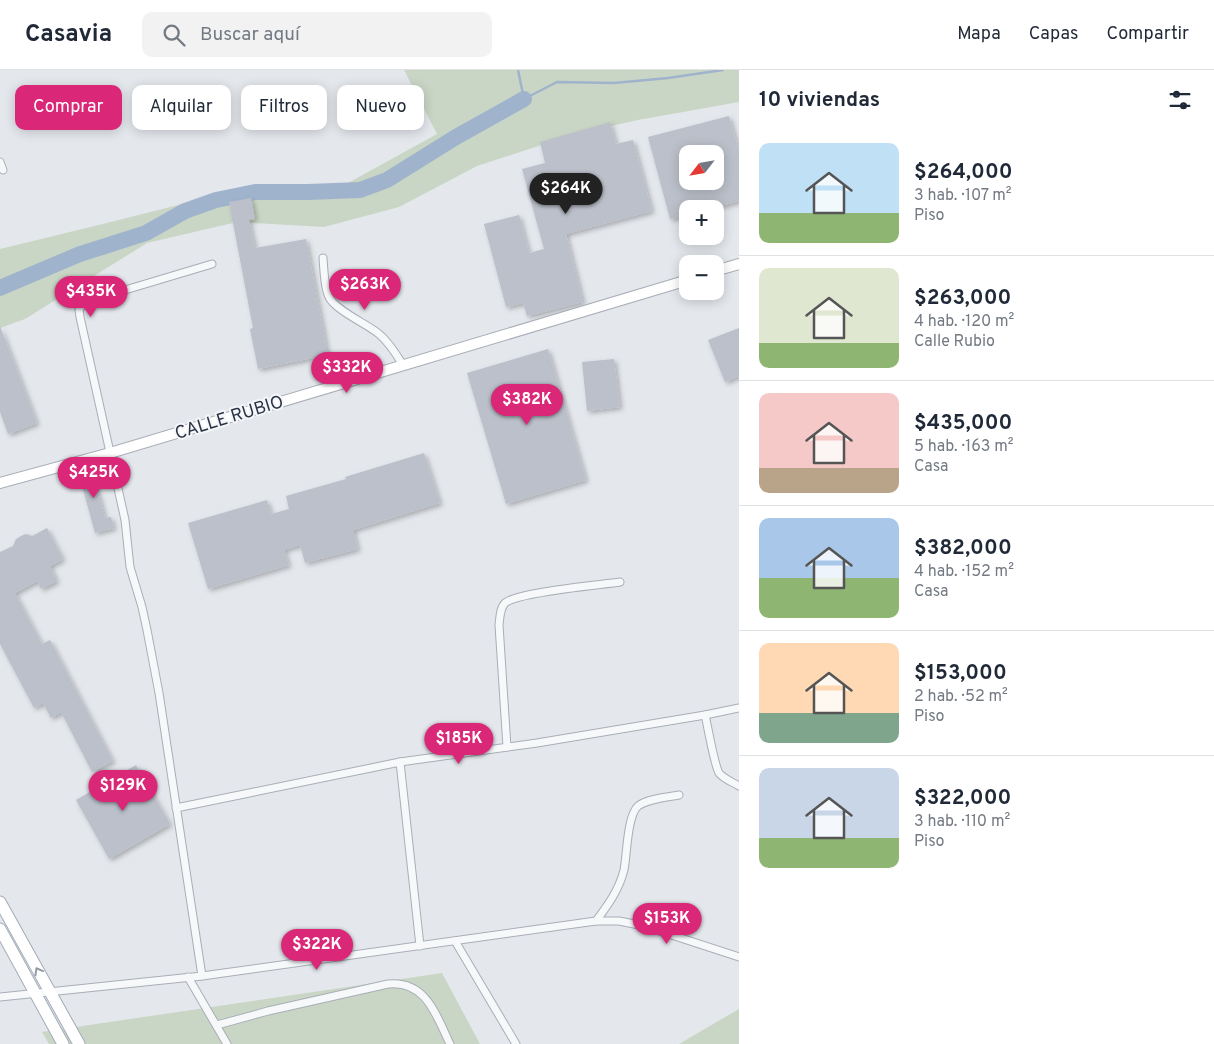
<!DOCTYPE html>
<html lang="es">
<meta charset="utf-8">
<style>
:root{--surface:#fff;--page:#f2f2f3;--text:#1f2937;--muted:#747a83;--line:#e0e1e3;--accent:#db2777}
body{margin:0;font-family:Overpass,sans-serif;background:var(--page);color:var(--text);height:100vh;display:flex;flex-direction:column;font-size:19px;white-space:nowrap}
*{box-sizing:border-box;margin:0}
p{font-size:16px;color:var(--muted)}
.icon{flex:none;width:28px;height:28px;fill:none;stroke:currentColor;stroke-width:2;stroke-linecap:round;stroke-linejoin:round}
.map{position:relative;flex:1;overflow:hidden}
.panel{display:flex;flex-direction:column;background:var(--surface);width:475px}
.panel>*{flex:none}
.guide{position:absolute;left:15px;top:15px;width:475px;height:45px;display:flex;gap:10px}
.needle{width:32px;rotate:239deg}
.fabs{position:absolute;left:679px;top:75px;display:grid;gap:10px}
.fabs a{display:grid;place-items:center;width:45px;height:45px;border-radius:10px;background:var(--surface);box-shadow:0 2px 12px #0003;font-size:25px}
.price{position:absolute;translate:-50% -42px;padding:0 11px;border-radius:18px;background:var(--accent);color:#fff;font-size:16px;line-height:32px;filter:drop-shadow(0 1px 2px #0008)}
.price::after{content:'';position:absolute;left:50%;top:30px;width:15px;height:11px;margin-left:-8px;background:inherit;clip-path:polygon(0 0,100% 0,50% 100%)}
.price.on{background:#222;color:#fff}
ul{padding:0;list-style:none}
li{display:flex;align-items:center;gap:15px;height:125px;padding:0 20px}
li+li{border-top:1px solid var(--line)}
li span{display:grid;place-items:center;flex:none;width:140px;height:100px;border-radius:10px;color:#555}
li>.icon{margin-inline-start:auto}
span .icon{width:60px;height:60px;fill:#fffc;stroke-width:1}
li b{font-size:21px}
h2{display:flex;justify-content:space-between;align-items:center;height:60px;padding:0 20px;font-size:21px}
.tag{padding:0 18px;border-radius:10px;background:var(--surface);box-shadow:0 2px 12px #0003;font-size:18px;line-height:45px}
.tag.on{background:var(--accent);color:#fff}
header{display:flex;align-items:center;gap:30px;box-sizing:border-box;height:70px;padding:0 25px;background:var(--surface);border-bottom:1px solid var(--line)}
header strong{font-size:24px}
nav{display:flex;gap:28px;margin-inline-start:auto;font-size:18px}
.search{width:350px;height:45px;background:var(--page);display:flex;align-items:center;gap:12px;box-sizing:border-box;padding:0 18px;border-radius:10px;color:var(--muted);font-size:19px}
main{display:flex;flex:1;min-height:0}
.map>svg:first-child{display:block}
.green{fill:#c9d6c5}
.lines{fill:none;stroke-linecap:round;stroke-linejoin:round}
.stream{stroke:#9fb4cc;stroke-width:2.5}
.river{stroke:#9fb4cc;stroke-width:16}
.building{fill:#bbc0ca;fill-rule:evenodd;filter:url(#shadow)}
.street-casing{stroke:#a9aeb7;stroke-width:9}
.secondary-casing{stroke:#a9aeb7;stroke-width:12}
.primary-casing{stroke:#a3abb8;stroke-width:13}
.street{stroke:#f7f8fa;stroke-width:7}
.secondary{stroke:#fff;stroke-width:10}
.primary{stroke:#fff;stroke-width:11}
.oneway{stroke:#959aa2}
.labels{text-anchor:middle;stroke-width:4;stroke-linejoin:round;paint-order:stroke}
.street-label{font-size:18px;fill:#2b3445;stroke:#f4f6f9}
</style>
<header>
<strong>Casavia</strong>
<div class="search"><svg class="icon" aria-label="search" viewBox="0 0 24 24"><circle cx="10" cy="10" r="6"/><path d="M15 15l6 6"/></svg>Buscar aquí</div>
<nav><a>Mapa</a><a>Capas</a><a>Compartir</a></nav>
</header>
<main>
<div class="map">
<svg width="739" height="974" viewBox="0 0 739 974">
<defs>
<filter id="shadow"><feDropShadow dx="2.5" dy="2.5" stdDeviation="2.5" flood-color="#0004"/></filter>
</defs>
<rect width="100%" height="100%" fill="#e4e7ec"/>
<g class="green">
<path d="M 404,0 L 739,0 L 739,32 L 638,50 L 575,64 L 477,96 L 399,137 L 324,157 L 237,152 L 147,173 L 25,249 L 0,258 L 0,179 L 111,152 L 241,119 L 348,113 L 437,64 Z"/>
<path d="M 442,903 L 480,974 L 49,974 L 42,962 Z"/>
<path d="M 739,939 L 739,974 L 679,974 Z"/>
</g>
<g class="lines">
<path class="stream" d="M 518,0 L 524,29 L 557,12 L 614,13 L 668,8 L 723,0"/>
<path class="river" d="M 0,218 L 80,184 L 146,163 L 185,141 L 216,130 L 255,122 L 308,122 L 360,120 L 387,110 L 456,67 L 524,29"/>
</g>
<g class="building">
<path d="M 729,46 L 739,81 L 739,131 L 710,139 L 688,139 L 688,145 L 670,149 L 648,67 ZM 688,84 L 715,84 L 715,111 L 688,111 Z"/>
<path d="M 610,52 L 616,74 L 633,70 L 652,141 L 566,164 L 583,232 L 527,246 L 523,233 L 506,237 L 484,154 L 519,145 L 529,183 L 544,179 L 522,99 L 545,93 L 540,72 Z"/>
<path d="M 251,128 L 255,149 L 249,150 L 255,178 L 306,169 L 328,285 L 258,299 L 250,259 L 253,258 L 229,132 Z"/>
<path d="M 0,256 L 37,353 L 8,364 L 0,342 Z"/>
<path d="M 739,258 L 739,306 L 725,312 L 708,270 Z"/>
<path d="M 548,279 L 586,410 L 506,434 L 467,303 Z"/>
<path d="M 614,289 L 620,337 L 587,341 L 582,292 Z"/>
<path d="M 424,383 L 440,433 L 353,460 L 358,479 L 305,493 L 300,475 L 284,480 L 289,495 L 208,519 L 188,453 L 267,430 L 271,444 L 289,439 L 286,426 L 346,409 L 345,407 Z"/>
<path d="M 98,395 L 101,406 L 94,408 L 105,448 L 111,447 L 114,458 L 95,463 L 78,401 Z"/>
<path d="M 47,458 L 63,489 L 50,496 L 57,511 L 41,519 L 37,511 L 15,523 L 42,574 L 50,570 L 113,691 L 92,702 L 61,642 L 51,648 L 43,633 L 34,638 L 0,574 L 0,482 L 13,476 L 16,469 L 21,466 L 26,464 L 32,466 Z"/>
<path d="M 136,695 L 170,754 L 109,789 L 76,730 Z"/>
</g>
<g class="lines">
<defs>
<g id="street">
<path d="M 0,92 L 3,100"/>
<path d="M 323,188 C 324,199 324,217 329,227 C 335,240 367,254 379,264 C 389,272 396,284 403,295"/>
<path d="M 705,645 C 708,657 714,694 719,703 C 724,709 732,712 739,716"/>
<path d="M 507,677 L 499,555 C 500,547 500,538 505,533 C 517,522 600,515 620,512"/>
<path d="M 400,692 L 420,876"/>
<path d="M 176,738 L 400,692 L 537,673 L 705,645 L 739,638"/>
<path d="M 596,851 C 608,835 619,820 624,800 C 627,785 627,746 638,736 C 647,729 667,727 679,725"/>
<path d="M 455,871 L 516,974"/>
<path d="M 202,906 L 159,623 L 147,560 L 142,537 L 130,497 L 125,450 L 80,247 L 79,240 L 85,232 L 212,194"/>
<path d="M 188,907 L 227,974"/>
<path d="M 0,927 L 202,906 L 596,851 L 619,851 L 644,856 L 739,887"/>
<path d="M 217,955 L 268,941 L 388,914 C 426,910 436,945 450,974"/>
</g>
<g id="secondary">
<path d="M 715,201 L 739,194"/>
<path d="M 0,413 L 110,383 L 688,210"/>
</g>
<g id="primary">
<path d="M 0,832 L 79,974"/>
<path d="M 0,859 L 63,974"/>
</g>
</defs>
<use href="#street" class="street-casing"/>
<use href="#secondary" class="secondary-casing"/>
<use href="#primary" class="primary-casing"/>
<use href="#street" class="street"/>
<use href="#secondary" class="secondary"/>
<use href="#primary" class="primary"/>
</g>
<defs><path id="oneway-chevron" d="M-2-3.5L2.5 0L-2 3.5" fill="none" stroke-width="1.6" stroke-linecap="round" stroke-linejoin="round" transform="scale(1.25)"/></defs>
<use class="oneway" href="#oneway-chevron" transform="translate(38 901) rotate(-119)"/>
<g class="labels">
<g class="street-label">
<text transform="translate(229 347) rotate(-17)" y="6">CALLE RUBIO</text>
</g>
</g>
</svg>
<div class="fabs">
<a><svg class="needle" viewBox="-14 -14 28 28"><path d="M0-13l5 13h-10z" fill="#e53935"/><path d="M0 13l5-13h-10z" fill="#747a83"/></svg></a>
<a>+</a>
<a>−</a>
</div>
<b class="price on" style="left:566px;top:145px">$264K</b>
<b class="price" style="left:365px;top:241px">$263K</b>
<b class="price" style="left:91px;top:248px">$435K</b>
<b class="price" style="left:347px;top:324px">$332K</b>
<b class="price" style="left:527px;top:356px">$382K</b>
<b class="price" style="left:94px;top:429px">$425K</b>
<b class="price" style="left:459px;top:695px">$185K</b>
<b class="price" style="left:123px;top:742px">$129K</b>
<b class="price" style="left:667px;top:875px">$153K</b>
<b class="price" style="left:317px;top:901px">$322K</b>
<div class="guide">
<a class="tag on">Comprar</a>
<a class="tag">Alquilar</a>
<a class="tag">Filtros</a>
<a class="tag">Nuevo</a>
</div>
</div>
<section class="panel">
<h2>10 viviendas<svg class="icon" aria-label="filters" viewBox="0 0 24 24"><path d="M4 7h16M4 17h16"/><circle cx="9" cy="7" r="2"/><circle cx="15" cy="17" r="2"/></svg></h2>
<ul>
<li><span style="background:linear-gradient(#bfe0f5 70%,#8fb573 0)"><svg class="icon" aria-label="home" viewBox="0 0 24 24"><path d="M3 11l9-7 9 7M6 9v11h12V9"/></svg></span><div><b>$264,000</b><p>3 hab. · 107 m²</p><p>Piso</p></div></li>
<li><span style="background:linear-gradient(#dfe7d0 75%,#8fb573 0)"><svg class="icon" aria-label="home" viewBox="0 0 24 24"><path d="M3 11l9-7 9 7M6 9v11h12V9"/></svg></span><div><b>$263,000</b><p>4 hab. · 120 m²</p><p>Calle Rubio</p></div></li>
<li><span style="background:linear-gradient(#f6c9c9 75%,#b9a48a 0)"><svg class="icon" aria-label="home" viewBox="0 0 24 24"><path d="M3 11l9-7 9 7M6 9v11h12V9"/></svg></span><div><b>$435,000</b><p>5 hab. · 163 m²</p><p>Casa</p></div></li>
<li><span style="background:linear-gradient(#a9c7e8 60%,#8fb573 0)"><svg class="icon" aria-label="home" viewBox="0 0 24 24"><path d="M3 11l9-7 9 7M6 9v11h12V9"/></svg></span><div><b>$382,000</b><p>4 hab. · 152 m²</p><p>Casa</p></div></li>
<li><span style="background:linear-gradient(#ffd9b3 70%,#7fa58c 0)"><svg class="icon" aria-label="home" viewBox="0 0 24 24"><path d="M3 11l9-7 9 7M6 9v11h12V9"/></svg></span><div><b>$153,000</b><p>2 hab. · 52 m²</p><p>Piso</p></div></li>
<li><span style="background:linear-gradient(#c9d6e8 70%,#8fb573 0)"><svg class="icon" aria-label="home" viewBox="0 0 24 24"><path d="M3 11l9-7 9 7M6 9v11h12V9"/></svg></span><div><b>$322,000</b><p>3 hab. · 110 m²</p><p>Piso</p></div></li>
</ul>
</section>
</main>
